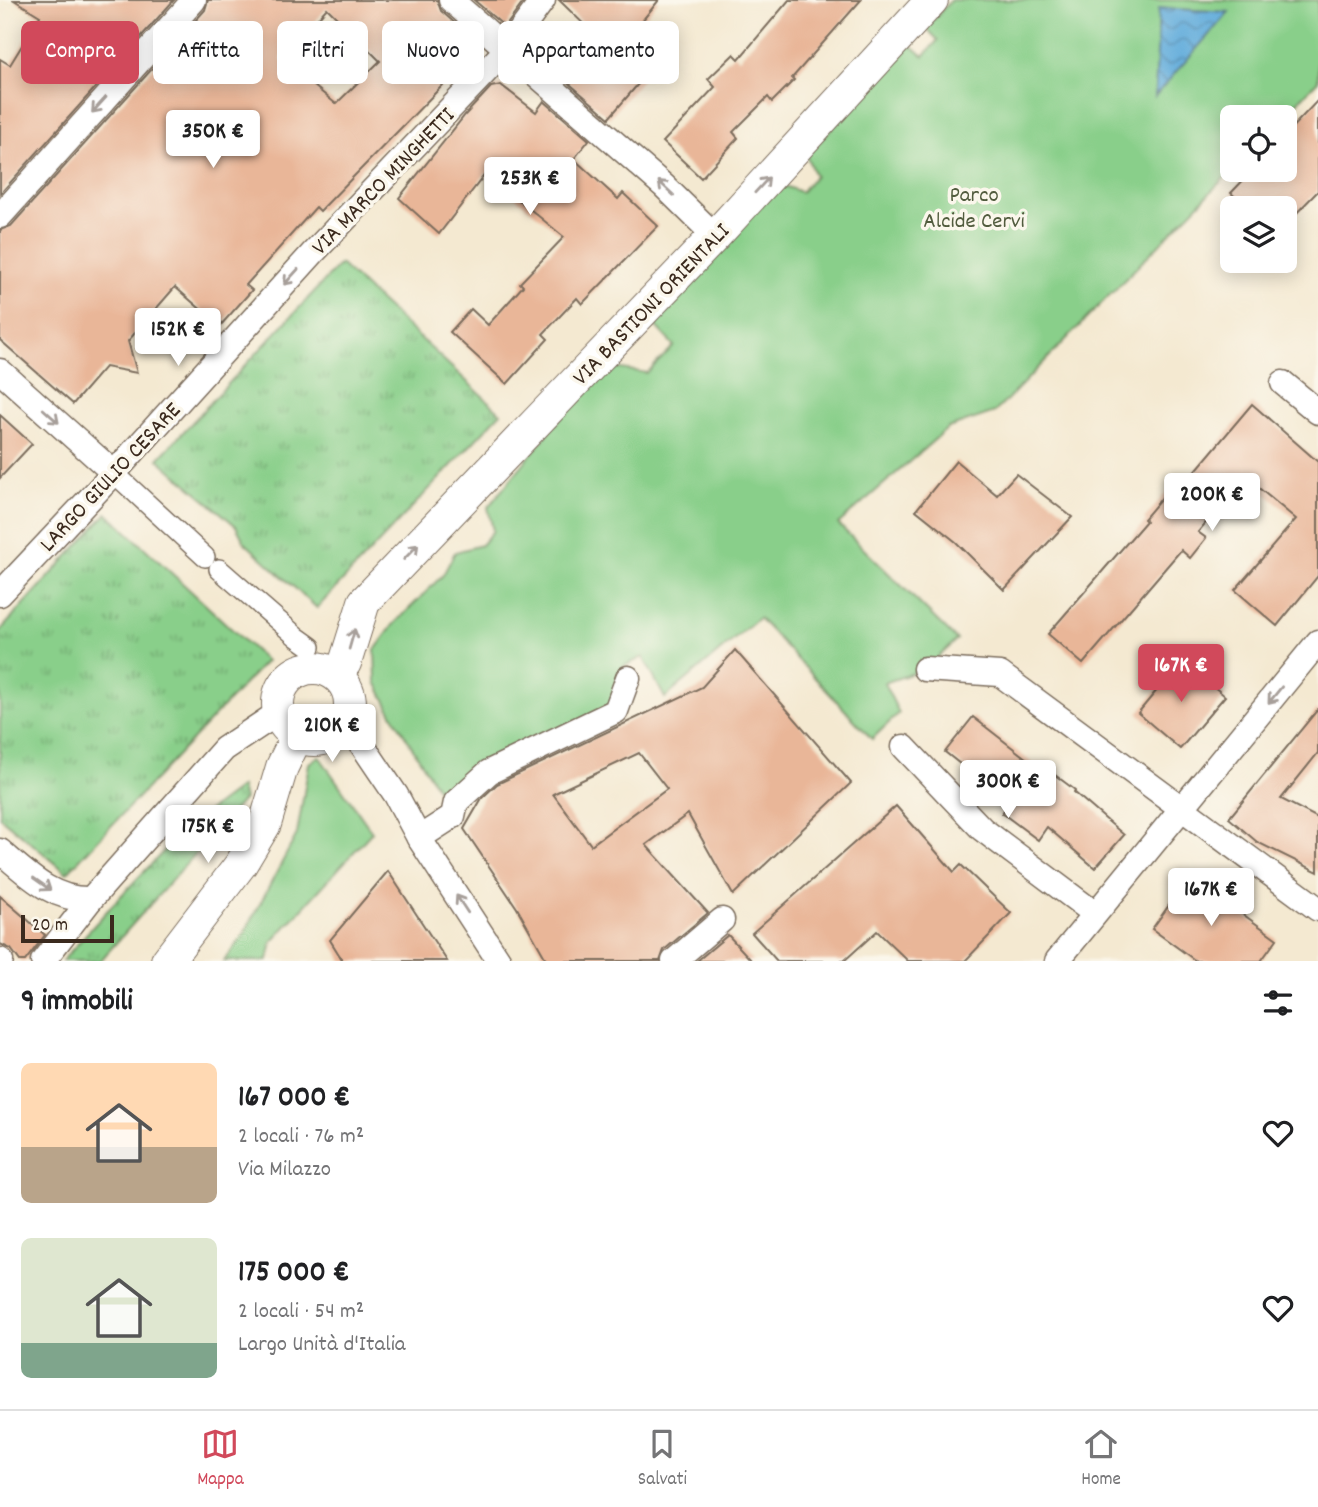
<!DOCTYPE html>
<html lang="it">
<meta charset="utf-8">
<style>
:root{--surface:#fff;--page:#f2f2f2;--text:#202124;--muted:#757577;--line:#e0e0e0;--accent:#d1495b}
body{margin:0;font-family:Dekko,sans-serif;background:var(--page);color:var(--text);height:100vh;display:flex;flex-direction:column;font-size:26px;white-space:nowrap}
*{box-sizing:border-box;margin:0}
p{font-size:23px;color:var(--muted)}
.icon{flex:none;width:38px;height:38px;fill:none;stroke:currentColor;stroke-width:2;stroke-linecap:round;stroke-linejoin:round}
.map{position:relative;height:961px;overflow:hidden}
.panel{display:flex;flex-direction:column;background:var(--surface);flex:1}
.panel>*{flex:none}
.hud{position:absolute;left:21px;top:21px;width:700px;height:63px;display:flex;gap:14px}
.buttons{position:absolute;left:1220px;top:105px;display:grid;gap:14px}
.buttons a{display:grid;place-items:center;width:77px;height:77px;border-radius:10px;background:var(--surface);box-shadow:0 4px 18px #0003;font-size:35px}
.scale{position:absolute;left:21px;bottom:18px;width:93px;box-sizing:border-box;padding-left:7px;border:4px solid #3b2a1e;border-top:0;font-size:19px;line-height:24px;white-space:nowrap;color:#3b2a1e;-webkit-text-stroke:5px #fbf7ec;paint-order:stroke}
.price{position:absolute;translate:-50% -60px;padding:0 16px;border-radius:7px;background:#fff;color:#222;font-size:23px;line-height:46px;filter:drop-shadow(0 2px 4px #0008)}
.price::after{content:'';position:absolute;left:50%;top:42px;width:21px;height:16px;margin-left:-10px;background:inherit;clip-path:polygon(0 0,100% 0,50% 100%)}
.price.on{background:var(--accent);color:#fff}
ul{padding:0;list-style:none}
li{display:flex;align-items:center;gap:21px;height:175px;padding:0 21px}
li span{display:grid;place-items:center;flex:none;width:196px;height:140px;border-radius:10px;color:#555}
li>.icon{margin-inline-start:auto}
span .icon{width:84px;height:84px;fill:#fffc;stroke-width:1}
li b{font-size:30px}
h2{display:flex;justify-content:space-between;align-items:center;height:84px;padding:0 21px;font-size:30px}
.pill{padding:0 24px;border-radius:10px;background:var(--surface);box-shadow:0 4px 18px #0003;font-size:24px;line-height:63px}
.pill.on{background:var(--accent);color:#fff}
.dock{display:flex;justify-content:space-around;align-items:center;height:98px;border-top:2px solid var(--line);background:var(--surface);font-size:19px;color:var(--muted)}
.dock a{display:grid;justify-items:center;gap:4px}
.dock .on{color:var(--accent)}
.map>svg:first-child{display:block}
.grass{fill:url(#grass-tufts);stroke:#627c54;stroke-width:2}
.green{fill:#89cf8a;stroke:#627c54;stroke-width:2}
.water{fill:url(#water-waves);stroke:#506c7d;stroke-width:2}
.building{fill:#e9b698;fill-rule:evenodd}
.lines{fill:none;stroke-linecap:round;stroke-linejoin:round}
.pedestrian-casing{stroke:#7c6d5d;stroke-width:22}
.minor-casing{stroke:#7c6d5d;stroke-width:27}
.tertiary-casing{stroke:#7c6d5d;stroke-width:34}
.pedestrian{stroke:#fff;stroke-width:19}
.minor{stroke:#fff;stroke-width:24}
.tertiary{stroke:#fff;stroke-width:32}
.oneway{stroke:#a79f9a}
.labels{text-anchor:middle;stroke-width:7;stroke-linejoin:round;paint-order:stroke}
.street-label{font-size:23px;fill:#3b2a1e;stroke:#fbf7ec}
.park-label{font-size:23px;fill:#525c3e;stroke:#fbf7ec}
</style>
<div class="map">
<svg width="1318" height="961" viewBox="0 0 1318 961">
<defs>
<pattern id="grass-tufts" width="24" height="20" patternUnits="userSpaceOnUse" patternTransform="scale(1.75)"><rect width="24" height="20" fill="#89cf8a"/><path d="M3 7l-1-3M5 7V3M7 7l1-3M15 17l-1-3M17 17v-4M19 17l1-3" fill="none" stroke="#71a870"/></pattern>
<pattern id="water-waves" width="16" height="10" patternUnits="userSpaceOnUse" patternTransform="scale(1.75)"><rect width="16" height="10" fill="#64addc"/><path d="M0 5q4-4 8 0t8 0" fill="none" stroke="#548db2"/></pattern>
</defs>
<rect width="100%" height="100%" fill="#fbf7ec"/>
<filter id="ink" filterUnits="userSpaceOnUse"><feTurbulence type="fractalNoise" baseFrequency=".0143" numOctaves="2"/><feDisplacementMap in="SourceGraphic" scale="14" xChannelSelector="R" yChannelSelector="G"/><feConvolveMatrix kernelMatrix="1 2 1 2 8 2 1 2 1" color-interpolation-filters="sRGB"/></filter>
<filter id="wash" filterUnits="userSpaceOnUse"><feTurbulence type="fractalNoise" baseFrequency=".00686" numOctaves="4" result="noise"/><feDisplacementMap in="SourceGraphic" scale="28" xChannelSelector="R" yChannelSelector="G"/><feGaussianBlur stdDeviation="1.57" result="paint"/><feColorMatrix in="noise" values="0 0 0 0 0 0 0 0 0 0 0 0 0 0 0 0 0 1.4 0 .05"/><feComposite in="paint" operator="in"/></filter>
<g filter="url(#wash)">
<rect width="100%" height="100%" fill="#f4e9d1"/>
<g class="grass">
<path d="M 340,264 L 501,413 L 317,608 L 245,543 L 236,526 L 158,459 Z"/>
<path d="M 107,513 L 266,661 L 67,873 L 0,817 L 0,631 Z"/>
<path d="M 241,787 L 244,799 L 100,961 L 62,961 L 115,902 L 187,827 Z"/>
</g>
<g class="green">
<path d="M 951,0 L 1318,0 L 1318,81 L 1283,117 L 1232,117 L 1232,170 L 995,412 L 948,428 L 838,524 L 957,640 L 925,669 L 884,683 L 899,713 L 872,739 L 759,618 L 665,698 L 643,657 L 624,666 L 609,707 L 445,801 L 392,714 L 376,682 L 375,650 L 394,624 L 443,575 L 455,552 L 481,545 L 493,531 L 488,507 L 603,366 L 647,373 L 674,346 L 649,319 L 779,184 L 801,192 L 815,176 L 806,155 L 911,45 L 924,56 L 938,40 L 926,28 Z"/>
<path d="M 319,756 L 372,832 L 272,942 L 268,961 L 224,961 L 243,936 L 297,834 L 309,763 Z"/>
</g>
<path class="water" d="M 1159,8 L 1229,12 L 1155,96 Z"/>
<g id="blocks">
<g class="building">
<path d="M 14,0 L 174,0 L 0,194 L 0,59 L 10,65 L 40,16 Z"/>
<path d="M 208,0 L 437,0 L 441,11 L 481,46 L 320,211 L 316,207 L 246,285 L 252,290 L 220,326 L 175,287 L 128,341 L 137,373 L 105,367 L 73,404 L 0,340 L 0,230 L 11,226 L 205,10 ZM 327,8 L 380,61 L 336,104 L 281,59 Z"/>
<path d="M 474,0 L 525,0 L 505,27 Z"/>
<path d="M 559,0 L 659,0 L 629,37 L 657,62 L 609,118 L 563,78 L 596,36 Z"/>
<path d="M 789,0 L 861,0 L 792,78 L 794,80 L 772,102 L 768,97 L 733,132 L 738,138 L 701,178 L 663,142 L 715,87 L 708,79 L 734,54 L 739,59 Z"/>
<path d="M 501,85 L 536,112 L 544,101 L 589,140 L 574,159 L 618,199 L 623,193 L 658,226 L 582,304 L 577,298 L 543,334 L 548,339 L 507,384 L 450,332 L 471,309 L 488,325 L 523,286 L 520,283 L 564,237 L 486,173 L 439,234 L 399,198 L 465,115 L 491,87 Z"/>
<path d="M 1318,100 L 1318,191 L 1284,226 L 1284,208 L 1247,208 L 1231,193 L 1253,170 L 1284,170 L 1284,136 Z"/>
<path d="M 1252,404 L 1318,462 L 1318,576 L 1277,626 L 1235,590 L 1296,519 L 1254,484 L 1251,487 L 1242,479 L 1198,532 L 1206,538 L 1190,558 L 1181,550 L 1083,664 L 1048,634 L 1146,521 L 1144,519 L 1181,475 L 1187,481 Z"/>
<path d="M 0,415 L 32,444 L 0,478 Z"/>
<path d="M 956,461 L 997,495 L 1016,474 L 1072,517 L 1004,590 L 956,542 L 916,510 Z"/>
<path d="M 735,650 L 851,783 L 733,895 L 688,814 L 646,845 L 708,913 L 664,950 L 660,961 L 547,961 L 517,908 L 464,829 L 482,798 L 497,784 L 702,687 ZM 639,753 L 667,789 L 591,845 L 553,794 Z"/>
<path d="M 1182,660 L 1225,696 L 1180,749 L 1138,713 Z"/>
<path d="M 1318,709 L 1318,753 L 1281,799 L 1318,818 L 1318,872 L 1257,842 L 1229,818 Z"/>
<path d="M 973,717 L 1036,766 L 1039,763 L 1075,790 L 1074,792 L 1124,835 L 1095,868 L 1047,827 L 1038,840 L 1002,813 L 1009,803 L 945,752 Z"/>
<path d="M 896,806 L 954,872 L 961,865 L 1011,913 L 965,961 L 908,961 L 877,931 L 844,961 L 777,961 L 752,933 Z"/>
<path d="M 388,871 L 447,961 L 343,961 L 330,940 Z"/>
<path d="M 1190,876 L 1277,939 L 1261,961 L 1196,961 L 1152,929 Z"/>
<path d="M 0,896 L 45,935 L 25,961 L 20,961 L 11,949 L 0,944 Z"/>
<path d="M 728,935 L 752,961 L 697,961 Z"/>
</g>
</g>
</g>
<g filter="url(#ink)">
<use href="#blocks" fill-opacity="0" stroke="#7c6d5d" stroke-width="2"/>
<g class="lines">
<defs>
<g id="pedestrian">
<path d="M 114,473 L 205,557"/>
<path d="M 219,569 L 297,637 L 311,647"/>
</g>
<g id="minor">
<path d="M 451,0 L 664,186 L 715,236"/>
<path d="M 0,216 L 194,0"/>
<path d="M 0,371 L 114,473"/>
<path d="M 1283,383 L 1318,412"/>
<path d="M 0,594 L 114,473 L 312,254 L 507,49 L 543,0"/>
<path d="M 925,669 L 1000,674 L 1318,909"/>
<path d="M 346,721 L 396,795 L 419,838 L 499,961"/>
<path d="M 904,747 L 982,829 L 1094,913"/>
<path d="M 419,838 L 453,816 L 456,802 L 489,772 L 616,711 L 628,678"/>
<path d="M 0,851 C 27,874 53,901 91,899"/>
<path d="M 0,960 L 1,961"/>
<path d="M 43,961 L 91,899 L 224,749 L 278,713"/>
<path d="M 674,961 L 722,920"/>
<path d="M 1057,961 L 1318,642"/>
</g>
<g id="tertiary">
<circle cx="314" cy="704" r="36"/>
<path d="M 335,674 L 345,663 L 364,602 L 715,236 L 932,0"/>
<path d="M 167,961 L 241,864 L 265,824 L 282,767 L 297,736"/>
</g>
</defs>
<use href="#pedestrian" class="pedestrian-casing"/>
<use href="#minor" class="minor-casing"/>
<use href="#tertiary" class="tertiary-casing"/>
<use href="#pedestrian" class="pedestrian"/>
<use href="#minor" class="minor"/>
<use href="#tertiary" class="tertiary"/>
</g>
<defs><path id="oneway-shaft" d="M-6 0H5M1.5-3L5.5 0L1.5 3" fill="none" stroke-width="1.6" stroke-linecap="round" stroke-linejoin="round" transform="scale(1.75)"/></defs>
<g class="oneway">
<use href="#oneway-shaft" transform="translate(99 105) rotate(132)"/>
<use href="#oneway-shaft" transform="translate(762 185) rotate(-47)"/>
<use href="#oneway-shaft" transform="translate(666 188) rotate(-137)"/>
<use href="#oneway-shaft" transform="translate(291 277) rotate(132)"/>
<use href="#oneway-shaft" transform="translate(51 416) rotate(42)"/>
<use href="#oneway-shaft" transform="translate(411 552) rotate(-46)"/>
<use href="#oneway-shaft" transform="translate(352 639) rotate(-74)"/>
<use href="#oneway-shaft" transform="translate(1275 695) rotate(129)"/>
<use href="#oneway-shaft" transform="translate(42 884) rotate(35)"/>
<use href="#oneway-shaft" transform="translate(462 904) rotate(-123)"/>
</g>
</g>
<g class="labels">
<g class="street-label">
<text transform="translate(382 180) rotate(-46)" y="8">VIA MARCO MINGHETTI</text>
<text transform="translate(650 303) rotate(-46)" y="8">VIA BASTIONI ORIENTALI</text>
<text transform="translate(109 476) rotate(-47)" y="8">LARGO GIULIO CESARE</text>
</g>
<g class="park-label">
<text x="974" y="201">Parco<tspan x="974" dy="26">Alcide Cervi</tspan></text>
</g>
</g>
</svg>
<div class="buttons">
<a><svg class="icon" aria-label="locate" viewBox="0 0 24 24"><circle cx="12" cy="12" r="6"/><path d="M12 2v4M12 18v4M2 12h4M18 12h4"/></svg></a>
<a><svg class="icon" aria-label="layers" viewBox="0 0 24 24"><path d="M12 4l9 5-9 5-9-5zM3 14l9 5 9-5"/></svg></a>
</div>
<div class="scale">20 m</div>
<b class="price" style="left:213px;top:170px">350K €</b>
<b class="price" style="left:530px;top:217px">253K €</b>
<b class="price" style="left:178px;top:368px">152K €</b>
<b class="price" style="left:1212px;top:533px">200K €</b>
<b class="price on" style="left:1181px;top:704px">167K €</b>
<b class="price" style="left:332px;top:764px">210K €</b>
<b class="price" style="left:1008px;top:820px">300K €</b>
<b class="price" style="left:208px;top:865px">175K €</b>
<b class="price" style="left:1211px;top:928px">167K €</b>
<div class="hud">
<a class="pill on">Compra</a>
<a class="pill">Affitta</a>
<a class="pill">Filtri</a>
<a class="pill">Nuovo</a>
<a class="pill">Appartamento</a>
</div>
</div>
<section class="panel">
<h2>9 immobili<svg class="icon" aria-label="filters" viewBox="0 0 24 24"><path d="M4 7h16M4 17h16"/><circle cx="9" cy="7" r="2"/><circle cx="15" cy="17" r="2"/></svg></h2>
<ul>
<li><span style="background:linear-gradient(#ffd9b3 60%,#b9a48a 0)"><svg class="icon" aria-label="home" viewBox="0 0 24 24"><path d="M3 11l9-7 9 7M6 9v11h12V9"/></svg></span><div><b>167 000 €</b><p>2 locali · 76 m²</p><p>Via Milazzo</p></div><svg class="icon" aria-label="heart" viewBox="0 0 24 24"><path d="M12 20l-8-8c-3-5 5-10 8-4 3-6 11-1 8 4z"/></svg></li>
<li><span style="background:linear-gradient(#dfe7d0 75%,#7fa58c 0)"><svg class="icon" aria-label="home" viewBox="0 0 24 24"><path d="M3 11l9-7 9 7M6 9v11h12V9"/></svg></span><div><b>175 000 €</b><p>2 locali · 54 m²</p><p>Largo Unità d'Italia</p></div><svg class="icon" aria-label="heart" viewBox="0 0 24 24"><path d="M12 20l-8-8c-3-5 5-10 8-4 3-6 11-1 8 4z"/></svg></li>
</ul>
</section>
<nav class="dock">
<a class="on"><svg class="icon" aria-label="map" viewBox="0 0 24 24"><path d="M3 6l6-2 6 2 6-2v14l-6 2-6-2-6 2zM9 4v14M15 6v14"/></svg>Mappa</a>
<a><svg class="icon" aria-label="saved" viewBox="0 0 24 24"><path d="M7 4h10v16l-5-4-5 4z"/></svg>Salvati</a>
<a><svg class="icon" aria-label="home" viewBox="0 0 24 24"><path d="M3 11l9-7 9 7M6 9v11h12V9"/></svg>Home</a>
</nav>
